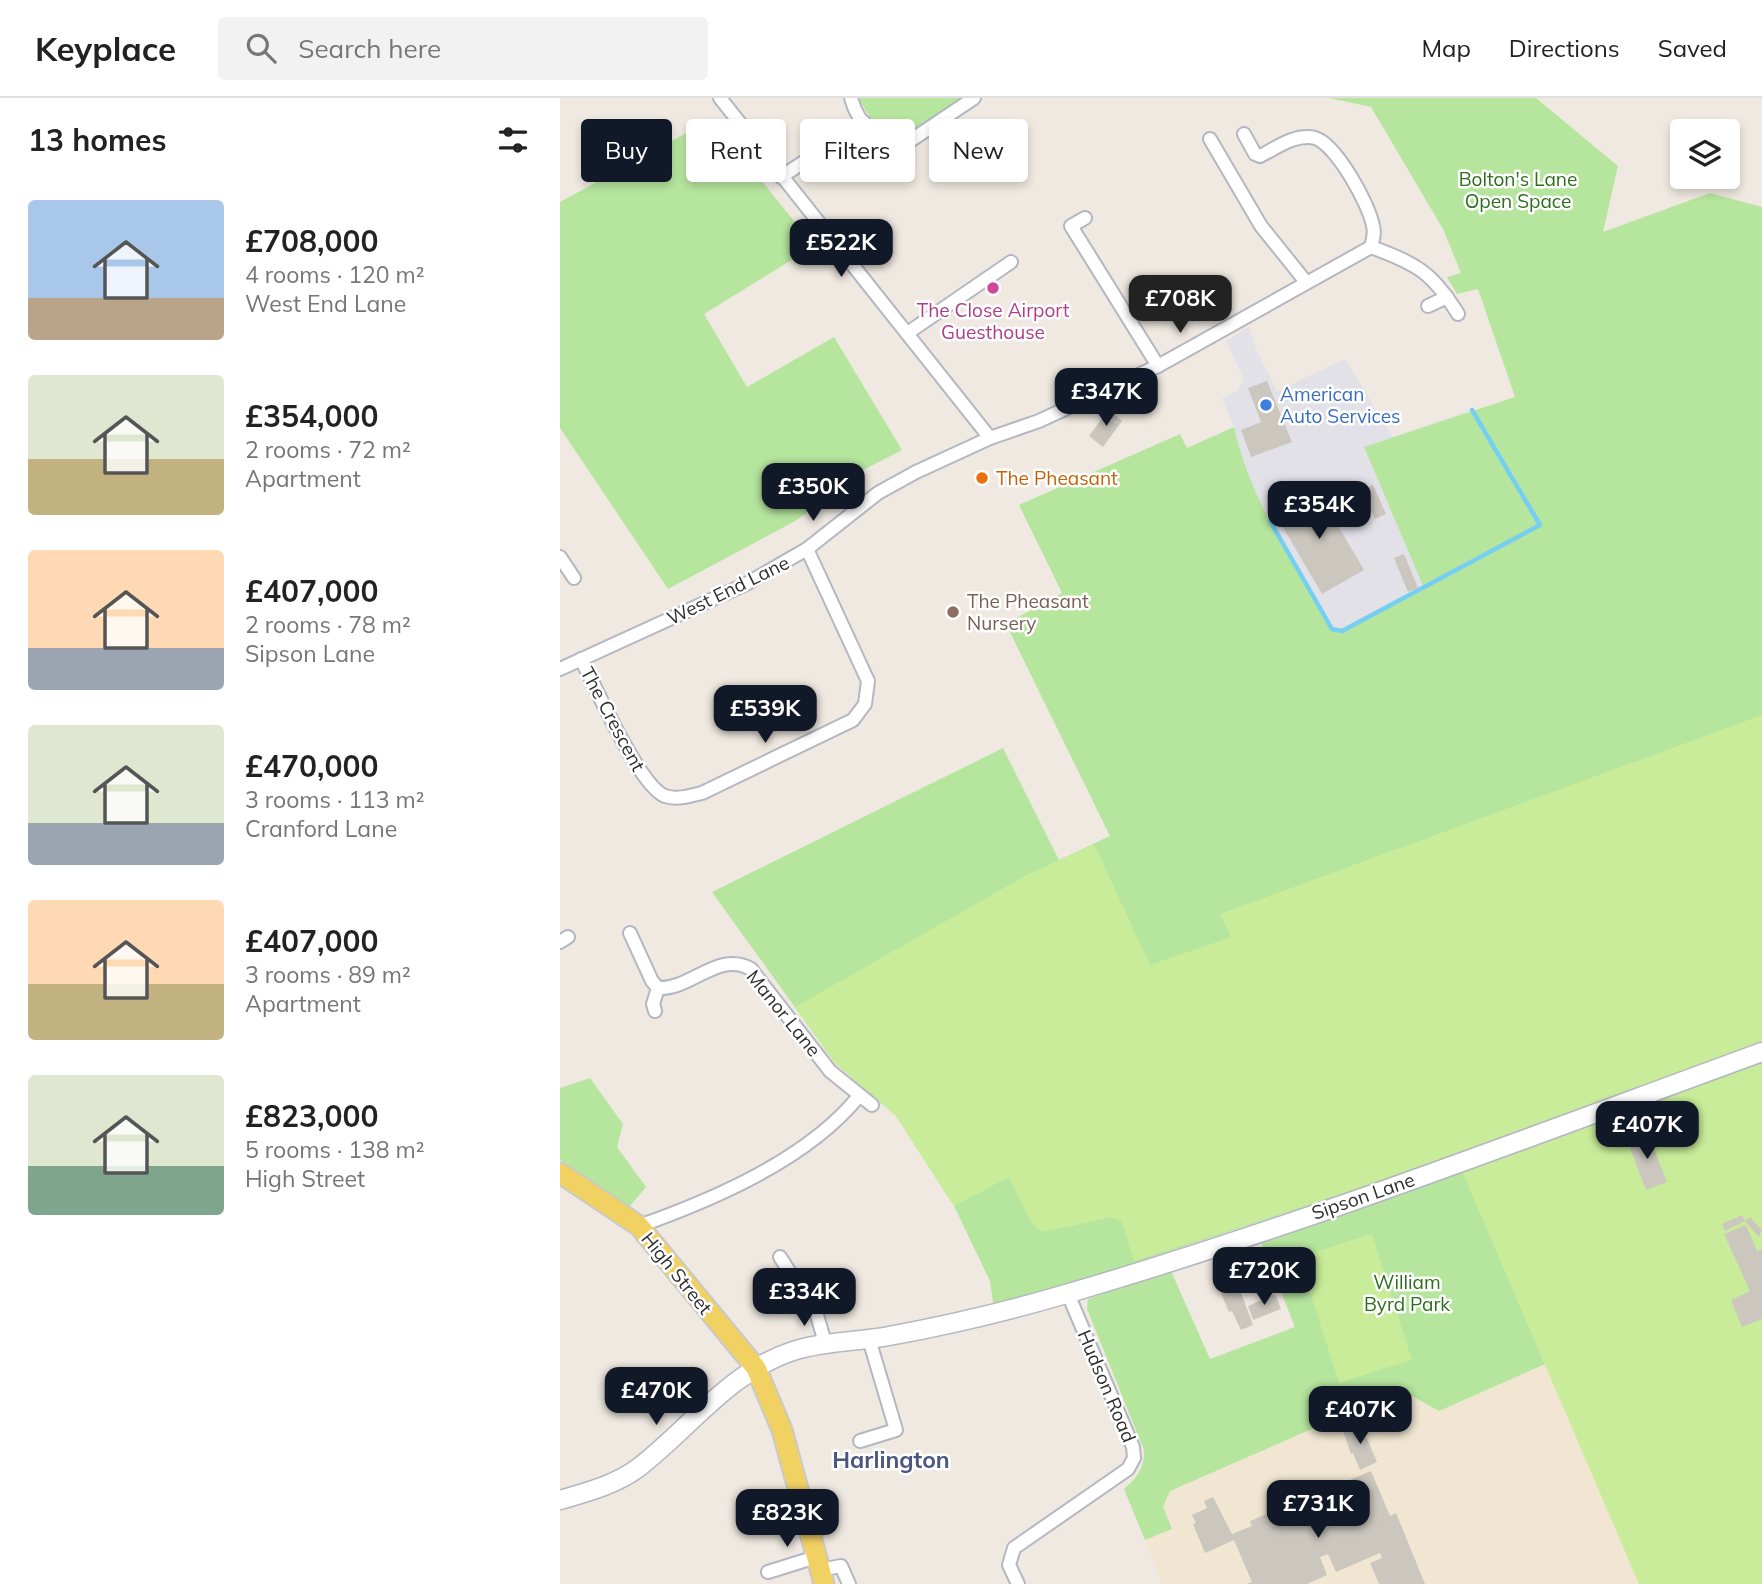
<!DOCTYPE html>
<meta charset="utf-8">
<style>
:root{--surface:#fff;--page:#f2f2f2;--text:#222;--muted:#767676;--line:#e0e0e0;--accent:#111827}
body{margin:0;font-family:Mulish,sans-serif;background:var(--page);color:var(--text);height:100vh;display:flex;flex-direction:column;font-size:26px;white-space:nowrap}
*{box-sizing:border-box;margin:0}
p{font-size:23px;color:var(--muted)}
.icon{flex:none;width:38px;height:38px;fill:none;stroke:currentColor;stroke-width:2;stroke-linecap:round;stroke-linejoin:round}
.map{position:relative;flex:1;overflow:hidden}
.sheet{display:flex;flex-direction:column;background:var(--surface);width:560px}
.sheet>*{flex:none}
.banner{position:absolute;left:21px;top:21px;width:665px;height:63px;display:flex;gap:14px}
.fabs{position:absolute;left:1110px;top:21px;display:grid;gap:14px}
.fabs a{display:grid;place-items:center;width:70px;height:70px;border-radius:7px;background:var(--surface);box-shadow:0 4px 10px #0003;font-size:35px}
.price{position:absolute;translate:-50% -60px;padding:0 16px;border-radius:14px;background:var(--accent);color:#fff;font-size:23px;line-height:46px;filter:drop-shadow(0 2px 4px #0008)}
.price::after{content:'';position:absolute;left:50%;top:42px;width:21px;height:16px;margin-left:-10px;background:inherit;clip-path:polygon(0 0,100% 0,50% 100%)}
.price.active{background:#222;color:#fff}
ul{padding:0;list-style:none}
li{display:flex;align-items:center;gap:21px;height:175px;padding:0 28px}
li span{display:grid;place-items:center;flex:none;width:196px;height:140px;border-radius:7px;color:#555}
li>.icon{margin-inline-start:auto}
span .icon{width:84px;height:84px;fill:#fffc;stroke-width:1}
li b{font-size:30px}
h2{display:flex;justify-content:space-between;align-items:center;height:84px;padding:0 28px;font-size:30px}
.chip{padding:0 24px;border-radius:7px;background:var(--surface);box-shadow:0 4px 10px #0003;font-size:24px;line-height:63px}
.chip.active{background:var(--accent);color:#fff}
header{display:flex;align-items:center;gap:42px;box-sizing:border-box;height:98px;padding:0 35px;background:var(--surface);border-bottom:2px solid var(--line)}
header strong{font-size:33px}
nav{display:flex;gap:38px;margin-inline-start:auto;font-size:24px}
.search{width:490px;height:63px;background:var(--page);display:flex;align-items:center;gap:18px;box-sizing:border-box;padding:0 24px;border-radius:7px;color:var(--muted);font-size:26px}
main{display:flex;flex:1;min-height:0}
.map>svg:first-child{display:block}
.industrial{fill:#e3e1e8}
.education{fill:#f0e6d1}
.green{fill:#b6e59e}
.pitch{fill:#c9ec9a}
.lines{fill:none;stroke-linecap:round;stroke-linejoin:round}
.stream{stroke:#75cff0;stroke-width:4.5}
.building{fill:#cbc7bf}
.street-casing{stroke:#b4b7c1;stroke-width:16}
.secondary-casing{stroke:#b4b7c1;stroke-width:21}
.primary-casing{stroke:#c9c9c9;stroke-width:23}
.street{stroke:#fff;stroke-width:12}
.secondary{stroke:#fff;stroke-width:18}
.primary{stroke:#f2d163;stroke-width:19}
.hotel-dot{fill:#d1479c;stroke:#fff;stroke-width:2.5}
.shop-dot{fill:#3f7fe0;stroke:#fff;stroke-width:2.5}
.food-dot{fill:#e8710a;stroke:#fff;stroke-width:2.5}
.education-dot{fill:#8d6e63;stroke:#fff;stroke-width:2.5}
.labels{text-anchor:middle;stroke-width:5;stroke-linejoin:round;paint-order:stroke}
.park-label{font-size:19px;fill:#2c6e1b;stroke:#fff}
.hotel-label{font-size:19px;fill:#b23c85;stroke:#fff}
.shop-label{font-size:19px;fill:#366cbe;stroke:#fff;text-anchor:start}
.food-label{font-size:19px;fill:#c56008;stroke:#fff;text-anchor:start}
.street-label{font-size:19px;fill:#2e2e2e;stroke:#fff}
.education-label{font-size:19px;fill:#785e54;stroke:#fff;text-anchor:start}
.quarter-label{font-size:23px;font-weight:bold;fill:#4d5680;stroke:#fff}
</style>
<header>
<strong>Keyplace</strong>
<div class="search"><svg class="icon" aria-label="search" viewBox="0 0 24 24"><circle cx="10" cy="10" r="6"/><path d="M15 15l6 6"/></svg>Search here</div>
<nav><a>Map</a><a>Directions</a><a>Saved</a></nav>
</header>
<main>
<section class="sheet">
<h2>13 homes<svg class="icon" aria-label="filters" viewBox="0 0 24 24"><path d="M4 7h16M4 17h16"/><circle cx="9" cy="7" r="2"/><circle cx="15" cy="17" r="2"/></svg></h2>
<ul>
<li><span style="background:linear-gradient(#a9c7e8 70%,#b9a48a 0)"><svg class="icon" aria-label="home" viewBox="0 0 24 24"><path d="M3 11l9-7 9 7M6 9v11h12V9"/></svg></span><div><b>£708,000</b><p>4 rooms · 120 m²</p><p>West End Lane</p></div></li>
<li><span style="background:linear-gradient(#dfe7d0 60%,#c2b280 0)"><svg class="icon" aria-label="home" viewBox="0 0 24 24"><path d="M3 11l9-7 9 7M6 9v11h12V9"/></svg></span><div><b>£354,000</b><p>2 rooms · 72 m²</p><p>Apartment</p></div></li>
<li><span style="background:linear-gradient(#ffd9b3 70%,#9aa5b1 0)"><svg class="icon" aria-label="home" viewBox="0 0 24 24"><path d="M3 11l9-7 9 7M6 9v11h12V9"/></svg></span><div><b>£407,000</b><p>2 rooms · 78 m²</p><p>Sipson Lane</p></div></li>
<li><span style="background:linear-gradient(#dfe7d0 70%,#9aa5b1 0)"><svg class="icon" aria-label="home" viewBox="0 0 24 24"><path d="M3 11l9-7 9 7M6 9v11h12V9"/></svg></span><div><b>£470,000</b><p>3 rooms · 113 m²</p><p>Cranford Lane</p></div></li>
<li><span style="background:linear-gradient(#ffd9b3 60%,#c2b280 0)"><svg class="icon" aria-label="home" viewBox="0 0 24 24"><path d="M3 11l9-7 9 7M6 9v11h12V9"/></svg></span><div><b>£407,000</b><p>3 rooms · 89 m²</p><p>Apartment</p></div></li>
<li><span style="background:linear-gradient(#dfe7d0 65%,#7fa58c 0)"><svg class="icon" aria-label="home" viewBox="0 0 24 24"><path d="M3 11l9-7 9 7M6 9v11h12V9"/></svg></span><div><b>£823,000</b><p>5 rooms · 138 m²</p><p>High Street</p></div></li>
</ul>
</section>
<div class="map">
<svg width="1202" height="1486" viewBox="0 0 1202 1486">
<rect width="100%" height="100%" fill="#efe9e1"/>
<path class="industrial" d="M 689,229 L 696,251 L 717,293 L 785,261 L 833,339 L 912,312 L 980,427 L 782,533 L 772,531 L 709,423 L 680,357 L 674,329 L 662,300 L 678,293 L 684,282 L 666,243 Z"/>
<path class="education" d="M 985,1266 L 1079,1486 L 602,1486 L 585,1442 L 612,1431 L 603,1409 L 610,1393 L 842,1292 L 879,1313 Z"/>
<g class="green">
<path d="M 298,0 L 402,0 L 337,42 L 319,34 Z"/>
<path d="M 769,0 L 976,0 L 1058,68 L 1043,134 L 1150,95 L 1202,109 L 1202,946 L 896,1059 L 434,1211 L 430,1183 L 394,1108 L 336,1018 L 275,965 L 152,794 L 443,650 L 499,762 L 550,738 L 446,526 L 502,495 L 459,407 L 620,336 L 627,350 L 674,329 C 690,402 735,467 773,531 L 782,533 L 864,490 L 804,349 L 955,299 L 918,191 L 897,196 L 887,179 L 901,175 L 883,131 L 811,9 Z"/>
<path d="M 152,21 L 254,148 L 144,216 L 187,289 L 274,239 L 342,352 L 299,374 L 237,422 L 108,491 L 0,330 L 0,104 Z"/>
<path d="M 30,980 L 63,1026 L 57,1049 L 86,1089 L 69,1109 L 0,1062 L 0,990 Z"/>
<path d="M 903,1074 L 985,1266 L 879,1313 L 841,1292 L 610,1393 L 603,1409 L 612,1431 L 585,1442 L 564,1391 C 577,1380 584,1371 584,1352 L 527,1211 L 528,1201 L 611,1173 L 650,1261 L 735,1229 L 701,1144 Z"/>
</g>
<g class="pitch">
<path d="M 1202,617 L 1202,1486 L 1079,1486 L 896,1059 L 574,1163 L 562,1124 L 551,1119 L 483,1134 L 472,1126 L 449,1079 L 394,1108 L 336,1018 L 275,965 L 235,909 L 465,778 L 534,746 L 590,867 L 671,839 L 660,816 Z"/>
<path d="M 812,1136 L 852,1262 L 779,1285 L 739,1159 Z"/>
</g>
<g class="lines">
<path class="stream" d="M 710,423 L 772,531 L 782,533 L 980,427 L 912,312"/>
</g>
<g class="building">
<path d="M 707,283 L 732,344 L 691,359 L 681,332 L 701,324 L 688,290 Z"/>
<path d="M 549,311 L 562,323 L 543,349 L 529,338 Z"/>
<path d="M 813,387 L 826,416 L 815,421 L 802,392 Z"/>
<path d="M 756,390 L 804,472 L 762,496 L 714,414 Z"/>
<path d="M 844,456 L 858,490 L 848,494 L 834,460 Z"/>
<path d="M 1087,1034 L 1107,1084 L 1086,1092 L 1067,1042 Z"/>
<path d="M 1182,1117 L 1185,1123 L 1165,1133 L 1162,1126 Z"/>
<path d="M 1190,1119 L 1202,1132 L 1199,1139 L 1185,1123 Z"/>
<path d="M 1186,1127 L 1197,1153 L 1202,1151 L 1202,1221 L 1182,1229 L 1171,1202 L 1190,1193 L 1164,1136 Z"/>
<path d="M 673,1173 L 693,1227 L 681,1232 L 672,1213 L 669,1214 L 655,1181 Z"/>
<path d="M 715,1196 L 721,1211 L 693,1222 L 688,1208 Z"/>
<path d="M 800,1325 L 817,1364 L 800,1372 L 793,1355 L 791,1356 L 783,1333 Z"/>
<path d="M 811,1373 L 830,1418 L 836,1415 L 865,1486 L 819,1486 L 810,1465 L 822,1460 L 820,1455 L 776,1474 L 768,1456 L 760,1459 L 767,1477 L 747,1486 L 686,1486 L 692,1484 L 674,1442 L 645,1455 L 633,1426 L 636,1425 L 632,1417 L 647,1410 L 644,1403 L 653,1399 L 672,1436 L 692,1428 L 690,1423 L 721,1410 L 723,1415 L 743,1407 L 751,1426 L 788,1412 L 778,1387 Z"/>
</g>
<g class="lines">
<defs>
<g id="street">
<path d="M 160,0 L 430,340"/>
<path d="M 291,0 C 297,23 321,54 347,45 L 414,0"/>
<path d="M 684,36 L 695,56 L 700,58 C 716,50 736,35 755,40 C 776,46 809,106 813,128 C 815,135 813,142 811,149"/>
<path d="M 650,41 L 701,128 L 746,184"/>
<path d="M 221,79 L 304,24"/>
<path d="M 525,120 L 511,128 L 598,268"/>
<path d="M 811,149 C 857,166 872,174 898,216"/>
<path d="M 868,208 L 887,199"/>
<path d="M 349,234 L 451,164"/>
<path d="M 0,459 L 14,480"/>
<path d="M 21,561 C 35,588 80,689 105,698 C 117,702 130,698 142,695 L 293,622 L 305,606 L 308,583 L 247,451"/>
<path d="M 0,571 L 186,486 L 247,451 L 318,395 L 356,374 L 430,340 L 479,323 L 598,268 L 811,149"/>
<path d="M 70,835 L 92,883 L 98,890 C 131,892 159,852 191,871 L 270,973 L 312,1007"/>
<path d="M 0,844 L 8,839"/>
<path d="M 95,913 L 93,906 L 98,890"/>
<path d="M 79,1128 C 155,1101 248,1061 299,998"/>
<path d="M 220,1159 L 257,1217 L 265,1245"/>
<path d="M 300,1343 L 336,1332 L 309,1241"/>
<path d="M 260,1472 L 281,1468 L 289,1486"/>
<path d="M 208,1474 L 256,1459"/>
<path d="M 458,1486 L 449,1467 L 454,1450 L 568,1371 L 574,1360 L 573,1349 L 508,1196"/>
</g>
<path id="secondary" d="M 0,1402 C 27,1394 55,1387 78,1370 C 129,1331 169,1274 233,1253 C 264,1243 297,1244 329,1238 C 389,1227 448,1213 506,1196 C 742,1127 972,1038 1202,954"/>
<path id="primary" d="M 0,1075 L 79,1128 L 196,1270 L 222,1332 L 264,1486"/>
</defs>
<use href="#street" class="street-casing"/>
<use href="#secondary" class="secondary-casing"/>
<use href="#primary" class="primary-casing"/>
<use href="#street" class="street"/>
<use href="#secondary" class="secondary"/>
<use href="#primary" class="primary"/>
</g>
<circle class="hotel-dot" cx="433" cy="190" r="7"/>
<circle class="shop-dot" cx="706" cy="307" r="7"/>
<circle class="food-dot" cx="422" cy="380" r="7"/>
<circle class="education-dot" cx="393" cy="514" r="7"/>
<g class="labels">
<g class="park-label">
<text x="958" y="88">Bolton's Lane<tspan x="958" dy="22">Open Space</tspan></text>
<text x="847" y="1191">William<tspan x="847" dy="22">Byrd Park</tspan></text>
</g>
<g class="hotel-label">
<text x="433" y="219">The Close Airport<tspan x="433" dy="22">Guesthouse</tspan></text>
</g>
<g class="shop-label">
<text x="720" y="303">American<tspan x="720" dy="22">Auto Services</tspan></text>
</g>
<g class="food-label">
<text x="436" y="387">The Pheasant</text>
</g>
<g class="street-label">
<text transform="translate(168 492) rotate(-26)" y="7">West End Lane</text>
<text transform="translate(53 621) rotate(62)" y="7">The Crescent</text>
<text transform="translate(224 915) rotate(51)" y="7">Manor Lane</text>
<text transform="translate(803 1098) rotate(-19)" y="7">Sipson Lane</text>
<text transform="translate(117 1175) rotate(51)" y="7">High Street</text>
<text transform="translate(547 1288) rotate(67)" y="7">Hudson Road</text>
</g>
<g class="education-label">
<text x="407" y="510">The Pheasant<tspan x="407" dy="22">Nursery</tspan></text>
</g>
<g class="quarter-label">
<text x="331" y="1370">Harlington</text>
</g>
</g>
</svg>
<div class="fabs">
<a><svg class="icon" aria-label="layers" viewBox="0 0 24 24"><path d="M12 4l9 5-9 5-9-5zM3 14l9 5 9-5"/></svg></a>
</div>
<b class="price" style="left:281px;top:181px">£522K</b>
<b class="price active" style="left:620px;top:237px">£708K</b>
<b class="price" style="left:546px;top:330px">£347K</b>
<b class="price" style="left:253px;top:425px">£350K</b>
<b class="price" style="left:759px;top:443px">£354K</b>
<b class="price" style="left:205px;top:647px">£539K</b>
<b class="price" style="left:1087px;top:1063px">£407K</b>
<b class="price" style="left:704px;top:1209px">£720K</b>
<b class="price" style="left:244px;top:1230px">£334K</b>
<b class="price" style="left:96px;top:1329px">£470K</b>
<b class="price" style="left:800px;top:1348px">£407K</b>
<b class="price" style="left:758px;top:1442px">£731K</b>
<b class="price" style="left:227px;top:1451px">£823K</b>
<div class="banner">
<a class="chip active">Buy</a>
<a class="chip">Rent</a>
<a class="chip">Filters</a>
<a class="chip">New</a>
</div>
</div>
</main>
